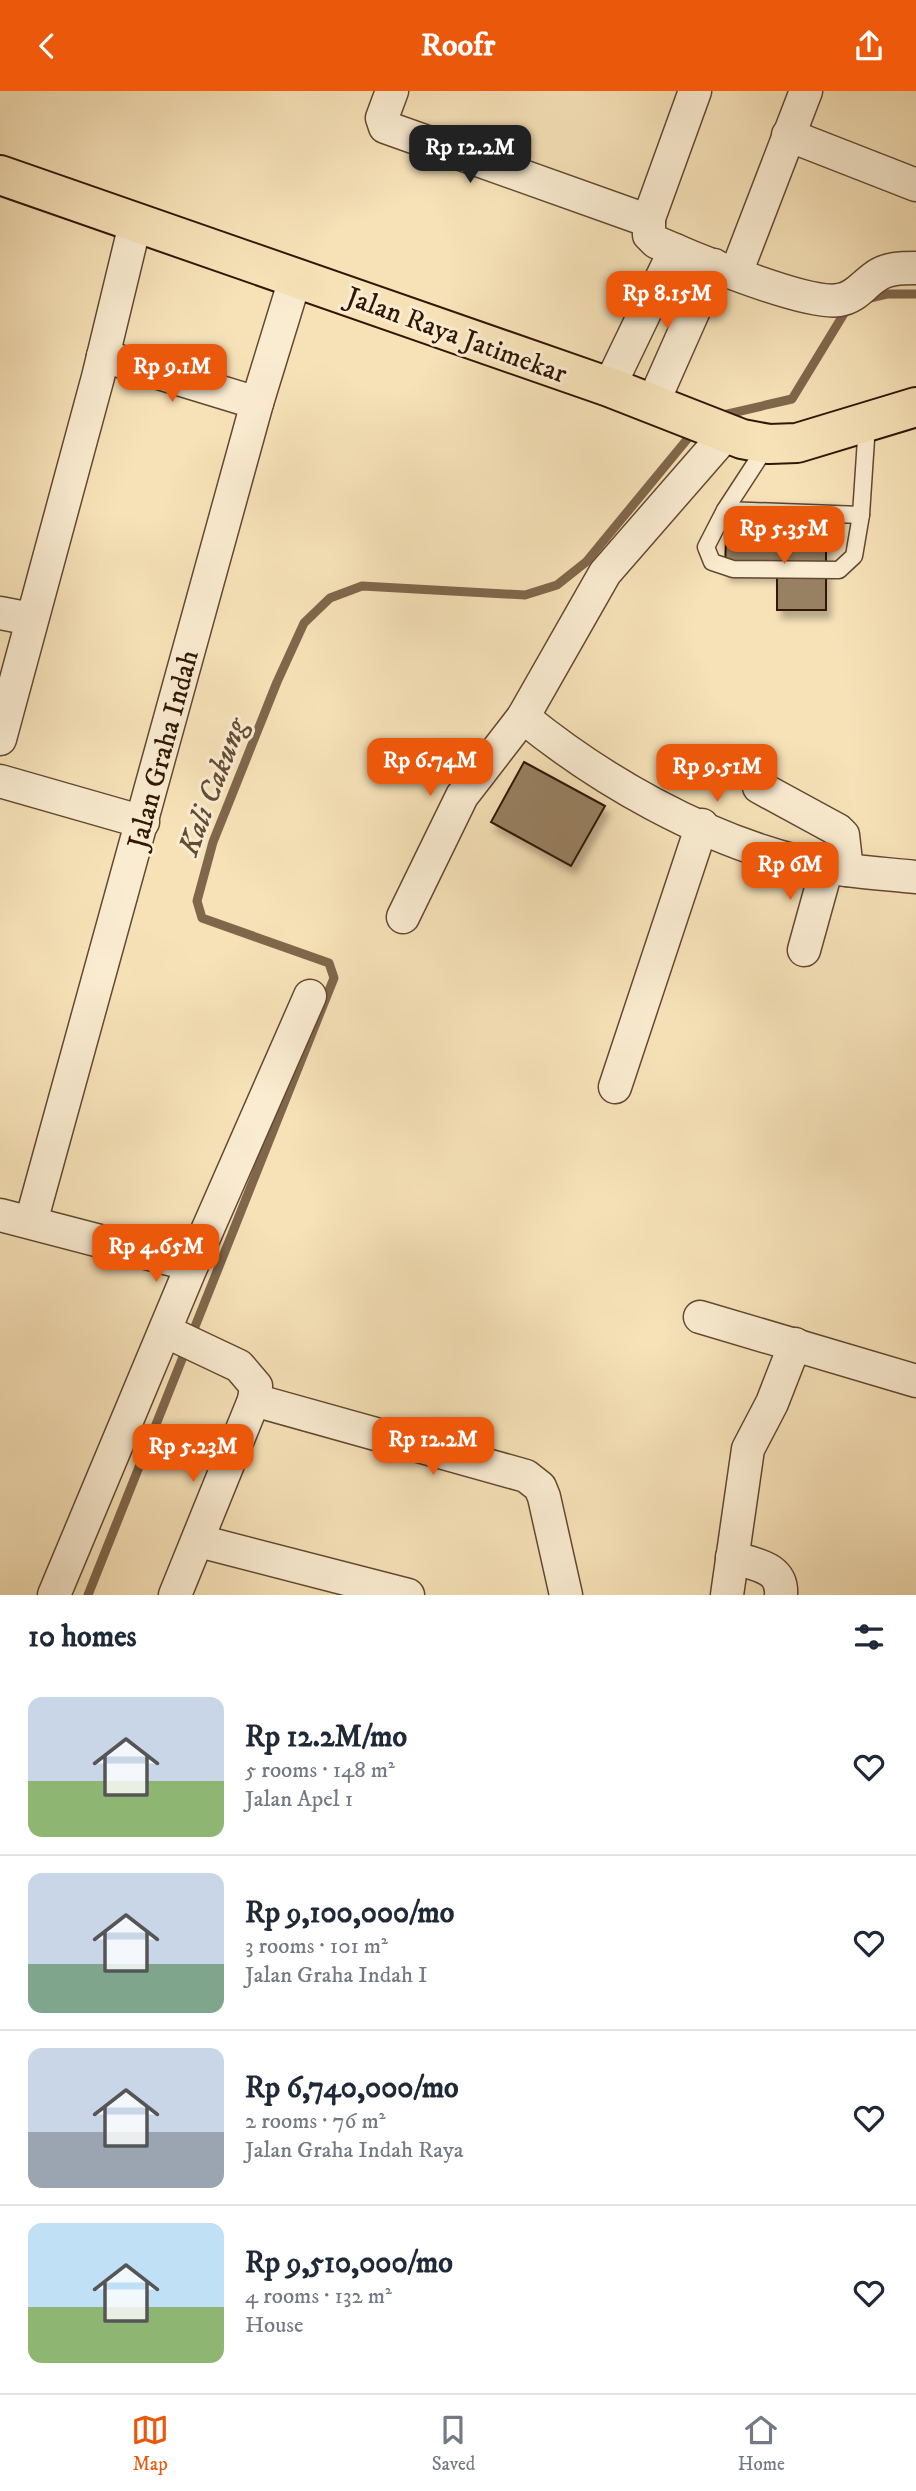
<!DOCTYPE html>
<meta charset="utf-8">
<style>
:root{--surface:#fff;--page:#f2f2f3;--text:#1f2937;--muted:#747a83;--line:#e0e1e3;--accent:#ea580c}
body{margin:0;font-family:"IM FELL DW Pica",serif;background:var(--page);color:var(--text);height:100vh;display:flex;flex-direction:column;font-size:26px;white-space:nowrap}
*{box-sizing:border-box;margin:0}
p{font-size:23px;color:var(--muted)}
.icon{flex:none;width:38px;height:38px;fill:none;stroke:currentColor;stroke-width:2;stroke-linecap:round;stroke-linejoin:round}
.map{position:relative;height:1504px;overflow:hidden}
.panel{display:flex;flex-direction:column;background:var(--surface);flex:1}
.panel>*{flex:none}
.price{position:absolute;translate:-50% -60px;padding:0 16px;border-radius:14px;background:var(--accent);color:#fff;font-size:23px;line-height:46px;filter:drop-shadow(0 2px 4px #0008)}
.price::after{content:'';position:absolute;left:50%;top:42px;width:21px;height:16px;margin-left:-10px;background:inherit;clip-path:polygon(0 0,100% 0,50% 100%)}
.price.on{background:#222;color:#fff}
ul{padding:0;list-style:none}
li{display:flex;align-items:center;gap:21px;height:175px;padding:0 28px}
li+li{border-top:2px solid var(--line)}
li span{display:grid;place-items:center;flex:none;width:196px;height:140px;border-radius:14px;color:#555}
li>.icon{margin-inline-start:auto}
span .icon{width:84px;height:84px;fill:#fffc;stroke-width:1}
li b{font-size:30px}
h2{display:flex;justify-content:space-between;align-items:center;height:84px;padding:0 28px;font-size:30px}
header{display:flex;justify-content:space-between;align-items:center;height:91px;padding:0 28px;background:var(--accent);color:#fff;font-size:32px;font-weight:700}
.tab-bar{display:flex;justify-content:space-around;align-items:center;height:98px;border-top:2px solid var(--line);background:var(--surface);font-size:19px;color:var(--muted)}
.tab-bar a{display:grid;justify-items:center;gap:4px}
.tab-bar .on{color:var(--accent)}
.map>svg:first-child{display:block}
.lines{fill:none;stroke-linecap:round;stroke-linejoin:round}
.stream{stroke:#80674b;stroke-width:9}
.building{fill:#988062;stroke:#311604;stroke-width:2;filter:url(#shadow)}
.service-casing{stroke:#624931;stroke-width:19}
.minor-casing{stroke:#624931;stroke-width:35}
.primary-casing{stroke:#311604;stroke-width:42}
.service{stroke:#faecd1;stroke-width:16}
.minor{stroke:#faecd1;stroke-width:32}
.primary{stroke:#f7e2b8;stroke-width:38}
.labels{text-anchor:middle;stroke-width:6;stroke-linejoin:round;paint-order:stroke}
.street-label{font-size:28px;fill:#311604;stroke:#faecd1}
.water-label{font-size:30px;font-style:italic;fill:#654c34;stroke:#faecd1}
</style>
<header><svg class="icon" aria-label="back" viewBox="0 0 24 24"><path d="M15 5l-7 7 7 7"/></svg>Roofr<svg class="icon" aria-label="share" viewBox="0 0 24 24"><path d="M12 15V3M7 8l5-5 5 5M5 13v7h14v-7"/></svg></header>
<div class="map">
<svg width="916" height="1504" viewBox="0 0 916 1504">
<defs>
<filter id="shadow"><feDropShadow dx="4.5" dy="8" stdDeviation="3.5" flood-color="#0004"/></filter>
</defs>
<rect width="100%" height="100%" fill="#f7e2b8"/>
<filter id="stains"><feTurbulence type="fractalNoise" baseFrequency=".00286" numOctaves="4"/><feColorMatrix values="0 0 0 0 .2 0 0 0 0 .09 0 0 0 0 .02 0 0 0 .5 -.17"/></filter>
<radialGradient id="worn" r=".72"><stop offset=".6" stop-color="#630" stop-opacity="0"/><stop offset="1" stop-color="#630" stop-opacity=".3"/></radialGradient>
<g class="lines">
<g class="stream">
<path d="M 866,208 L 887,203 L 916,203"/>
<path d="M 719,325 L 792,308 L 848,216"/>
<path d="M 88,1504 L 334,887 L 329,872 L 202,827 L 197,810 L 213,751 L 277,591 L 304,532 L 330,507 L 362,495 L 525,504 L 557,494 L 586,471 L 694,340"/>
</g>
</g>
<g class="building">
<path d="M 726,443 L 826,444 L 826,519 L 777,519 L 777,482 L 725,482 Z"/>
<path d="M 524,671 L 605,715 L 571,775 L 491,731 Z"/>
</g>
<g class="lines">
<defs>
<g id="service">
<path d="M 768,353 L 725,419 L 706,456 L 712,471 L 733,478 L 839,479 L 854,465 L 861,424 L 867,333"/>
<path d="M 725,419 L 861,424"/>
</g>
<g id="minor">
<path d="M 392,0 L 382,27 L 385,36 L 649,130"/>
<path d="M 695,0 L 649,127 L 649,144 L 656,151 C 690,166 807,215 839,209 C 855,207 863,194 875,186 C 886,177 902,177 916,177"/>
<path d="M 788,44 L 916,94"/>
<path d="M 736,182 L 806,0"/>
<path d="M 103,265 L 257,312"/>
<path d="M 609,296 L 675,159"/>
<path d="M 652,314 L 714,174"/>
<path d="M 0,522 L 31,528"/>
<path d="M 523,626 C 600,689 702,747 800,771 C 838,780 877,782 916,786"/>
<path d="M 0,648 L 98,286 L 136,129"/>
<path d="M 0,690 L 143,731"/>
<path d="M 759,696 L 838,739 L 843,744 L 847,779"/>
<path d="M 403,826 L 462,705 L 523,626 L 605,482 L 726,343"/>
<path d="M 804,859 L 827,776"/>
<path d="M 615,996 L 702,734"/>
<path d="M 0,1124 L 192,1174"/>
<path d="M 31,1131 L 257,312 L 296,185"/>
<path d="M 700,1226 L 916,1290"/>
<path d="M 165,1240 L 239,1275 L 256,1295 L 254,1309 L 175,1504"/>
<path d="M 254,1309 L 526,1385 L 540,1396 L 544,1406 L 566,1504"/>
<path d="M 199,1450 L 408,1504"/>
<path d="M 732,1466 C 754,1474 783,1475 781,1504"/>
<path d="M 54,1504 L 192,1174 L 310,905"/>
<path d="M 727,1504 L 748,1358 L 772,1312 L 795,1253"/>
</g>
<path id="primary" d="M 0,84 L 609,296 L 742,348 L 769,353 L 797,352 L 916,316"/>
</defs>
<use href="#service" class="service-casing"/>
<use href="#minor" class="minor-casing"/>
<use href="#primary" class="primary-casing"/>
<use href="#service" class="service"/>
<use href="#minor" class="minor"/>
<use href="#primary" class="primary"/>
</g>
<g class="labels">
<g class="street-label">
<text transform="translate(457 243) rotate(20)" y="10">Jalan Raya Jatimekar</text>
<text transform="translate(162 658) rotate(-75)" y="10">Jalan Graha Indah</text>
</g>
<g class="water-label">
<text transform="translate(212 696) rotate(-69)" y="10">Kali Cakung</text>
</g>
</g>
<rect width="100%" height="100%" filter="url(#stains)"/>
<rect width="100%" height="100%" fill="url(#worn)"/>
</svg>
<b class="price on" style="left:470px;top:94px">Rp 12.2M</b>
<b class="price" style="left:667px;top:240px">Rp 8.15M</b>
<b class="price" style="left:172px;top:313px">Rp 9.1M</b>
<b class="price" style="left:784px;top:475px">Rp 5.35M</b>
<b class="price" style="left:430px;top:707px">Rp 6.74M</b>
<b class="price" style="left:717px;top:713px">Rp 9.51M</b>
<b class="price" style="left:790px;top:811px">Rp 6M</b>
<b class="price" style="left:156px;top:1193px">Rp 4.65M</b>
<b class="price" style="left:433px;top:1386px">Rp 12.2M</b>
<b class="price" style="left:193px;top:1393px">Rp 5.23M</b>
</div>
<section class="panel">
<h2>10 homes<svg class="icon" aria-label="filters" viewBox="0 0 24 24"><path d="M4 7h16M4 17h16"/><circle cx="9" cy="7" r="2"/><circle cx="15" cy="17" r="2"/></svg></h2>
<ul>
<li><span style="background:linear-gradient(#c9d6e8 60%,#8fb573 0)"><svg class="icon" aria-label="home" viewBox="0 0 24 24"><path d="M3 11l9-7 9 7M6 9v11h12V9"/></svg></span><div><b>Rp 12.2M/mo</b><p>5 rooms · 148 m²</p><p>Jalan Apel 1</p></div><svg class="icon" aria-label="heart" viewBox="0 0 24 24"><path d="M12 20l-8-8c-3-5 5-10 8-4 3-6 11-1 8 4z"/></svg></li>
<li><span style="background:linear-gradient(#c9d6e8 65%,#7fa58c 0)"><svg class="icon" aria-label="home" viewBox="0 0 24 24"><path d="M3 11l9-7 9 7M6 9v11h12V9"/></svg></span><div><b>Rp 9,100,000/mo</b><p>3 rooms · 101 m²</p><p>Jalan Graha Indah I</p></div><svg class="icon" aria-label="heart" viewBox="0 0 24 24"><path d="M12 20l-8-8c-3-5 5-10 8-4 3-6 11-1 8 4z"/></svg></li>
<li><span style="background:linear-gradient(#c9d6e8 60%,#9aa5b1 0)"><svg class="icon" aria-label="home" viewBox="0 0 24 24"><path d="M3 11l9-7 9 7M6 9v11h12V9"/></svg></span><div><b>Rp 6,740,000/mo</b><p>2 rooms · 76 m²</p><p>Jalan Graha Indah Raya</p></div><svg class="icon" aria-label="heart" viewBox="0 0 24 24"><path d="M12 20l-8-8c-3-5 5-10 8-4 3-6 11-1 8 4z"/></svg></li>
<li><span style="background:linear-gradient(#bfe0f5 60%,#8fb573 0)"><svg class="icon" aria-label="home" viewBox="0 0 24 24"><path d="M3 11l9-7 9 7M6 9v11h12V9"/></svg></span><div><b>Rp 9,510,000/mo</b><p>4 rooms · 132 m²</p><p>House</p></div><svg class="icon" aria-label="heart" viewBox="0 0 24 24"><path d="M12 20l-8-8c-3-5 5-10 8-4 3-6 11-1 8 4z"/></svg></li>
</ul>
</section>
<nav class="tab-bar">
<a class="on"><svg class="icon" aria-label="map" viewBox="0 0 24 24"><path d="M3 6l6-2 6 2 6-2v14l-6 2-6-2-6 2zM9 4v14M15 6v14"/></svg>Map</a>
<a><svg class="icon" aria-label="saved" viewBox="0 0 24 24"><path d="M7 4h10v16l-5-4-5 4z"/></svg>Saved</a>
<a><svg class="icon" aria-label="home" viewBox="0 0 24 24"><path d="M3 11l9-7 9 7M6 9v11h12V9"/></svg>Home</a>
</nav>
